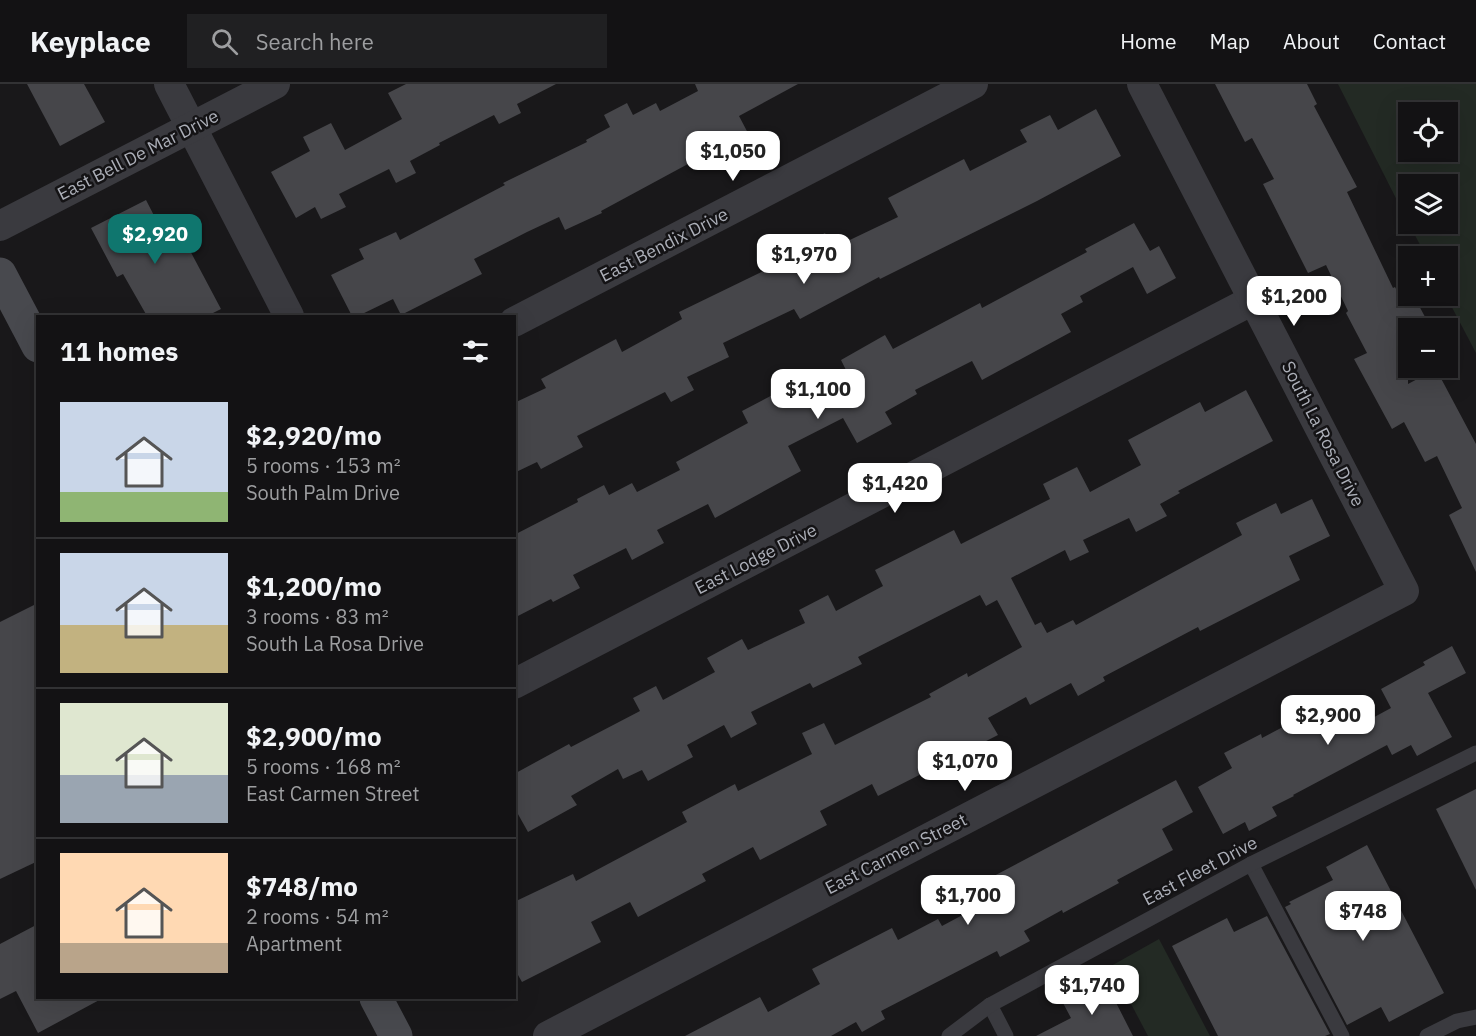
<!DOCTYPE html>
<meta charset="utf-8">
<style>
:root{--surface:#131214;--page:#202022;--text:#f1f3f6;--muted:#9d9ea0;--line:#323234;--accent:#0f766e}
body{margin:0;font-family:"IBM Plex Sans",sans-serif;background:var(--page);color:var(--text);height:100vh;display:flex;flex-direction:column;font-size:22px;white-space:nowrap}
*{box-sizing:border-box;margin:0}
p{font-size:20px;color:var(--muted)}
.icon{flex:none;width:33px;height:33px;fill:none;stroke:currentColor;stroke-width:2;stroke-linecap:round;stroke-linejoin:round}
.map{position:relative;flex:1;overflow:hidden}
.sheet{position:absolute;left:36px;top:231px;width:480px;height:684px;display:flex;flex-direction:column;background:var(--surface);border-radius:0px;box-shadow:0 6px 24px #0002,0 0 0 2px var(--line)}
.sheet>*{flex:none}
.tools{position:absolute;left:1398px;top:18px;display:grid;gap:12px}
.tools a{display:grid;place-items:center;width:60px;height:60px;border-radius:0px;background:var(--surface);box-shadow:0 6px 24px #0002,0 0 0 2px var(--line);font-size:30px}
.price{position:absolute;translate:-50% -51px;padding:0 14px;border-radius:12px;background:#fff;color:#222;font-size:20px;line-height:39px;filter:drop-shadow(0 2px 3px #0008)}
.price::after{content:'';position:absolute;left:50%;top:36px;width:18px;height:14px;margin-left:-9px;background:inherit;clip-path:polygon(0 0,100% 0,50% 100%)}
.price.active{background:var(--accent);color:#fff}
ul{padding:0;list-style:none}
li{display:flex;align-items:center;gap:18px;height:150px;padding:0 24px}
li+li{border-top:2px solid var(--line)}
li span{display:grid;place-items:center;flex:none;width:168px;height:120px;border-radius:0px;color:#555}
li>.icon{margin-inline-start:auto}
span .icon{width:72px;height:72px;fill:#fffc;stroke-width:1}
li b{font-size:26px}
h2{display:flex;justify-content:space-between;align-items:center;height:72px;padding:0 24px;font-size:26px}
header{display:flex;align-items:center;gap:36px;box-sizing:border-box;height:84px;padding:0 30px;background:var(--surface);border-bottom:2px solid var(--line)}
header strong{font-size:28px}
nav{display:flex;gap:33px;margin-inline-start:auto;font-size:21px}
.search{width:420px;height:54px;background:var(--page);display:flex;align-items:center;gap:15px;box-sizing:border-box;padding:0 21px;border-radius:0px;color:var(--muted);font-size:22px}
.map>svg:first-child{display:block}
.green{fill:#232a24;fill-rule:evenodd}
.building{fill:#46464a}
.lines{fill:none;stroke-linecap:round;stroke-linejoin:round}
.service{stroke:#3a3a3f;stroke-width:15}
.minor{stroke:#3a3a3f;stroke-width:30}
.secondary{stroke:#48494e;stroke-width:33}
.labels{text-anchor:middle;stroke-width:5;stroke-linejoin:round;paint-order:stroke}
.street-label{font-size:18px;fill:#acafb8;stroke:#141315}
</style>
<header>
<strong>Keyplace</strong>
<div class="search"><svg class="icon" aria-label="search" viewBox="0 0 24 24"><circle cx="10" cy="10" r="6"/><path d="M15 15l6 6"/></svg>Search here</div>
<nav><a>Home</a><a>Map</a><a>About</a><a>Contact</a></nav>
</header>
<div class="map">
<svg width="1476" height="952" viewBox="0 0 1476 952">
<rect width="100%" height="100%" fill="#19181a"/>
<g class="green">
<path d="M 1338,0 L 1476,0 L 1476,269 L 1446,212 L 1448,172 L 1426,172 L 1409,140 L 1448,140 L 1448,100 L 1408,100 L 1408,138 ZM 1408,28 L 1448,28 L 1448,68 L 1408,68 Z"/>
<path d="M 1159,855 L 1210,952 L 1148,952 L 1111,882 Z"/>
</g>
<g class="building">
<path d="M 27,0 L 84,0 L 105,38 L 60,62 Z"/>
<path d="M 406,0 L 556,0 L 517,20 L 521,29 L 499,40 L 494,31 L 439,59 L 440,61 L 410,77 L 416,89 L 396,99 L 389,85 L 339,110 L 346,123 L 321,135 L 315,123 L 296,134 L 271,88 L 310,67 L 303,53 L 331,39 L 345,66 L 402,35 L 388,9 Z"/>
<path d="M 695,0 L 798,0 L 739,32 L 749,51 L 713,69 L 712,67 L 601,127 L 602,129 L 565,146 L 559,133 L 527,148 L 474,175 L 482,190 L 401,231 L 393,215 L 358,232 L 352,232 L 331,191 L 364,175 L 359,165 L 396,148 L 400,156 L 505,101 L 503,99 L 587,58 L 586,56 L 610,43 L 604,31 L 627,19 L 633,31 L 656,19 L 660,27 L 698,7 Z"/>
<path d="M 1215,0 L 1307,0 L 1317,20 L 1314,22 L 1357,103 L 1347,108 L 1393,204 L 1395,203 L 1406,223 L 1417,218 L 1431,244 L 1408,244 L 1408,300 L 1436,285 L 1476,360 L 1476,488 L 1449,431 L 1462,424 L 1437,372 L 1425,378 L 1404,338 L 1392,345 L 1354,275 L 1367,269 L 1346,229 L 1348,227 L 1326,181 L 1308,189 L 1263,100 L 1274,95 L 1252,54 L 1245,58 Z"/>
<path d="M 1096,25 L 1121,72 L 1037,117 L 880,195 L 879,193 L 800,235 L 794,225 L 723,259 L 729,273 L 687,293 L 694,306 L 671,318 L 665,308 L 577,352 L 583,363 L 541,385 L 537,378 L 514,389 L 514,319 L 546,304 L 541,295 L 616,255 L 622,268 L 682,235 L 679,228 L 772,183 L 770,178 L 825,149 L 833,164 L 898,133 L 888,114 L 964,75 L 970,87 L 1027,58 L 1020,46 L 1050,31 L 1058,46 Z"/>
<path d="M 146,116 L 164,151 L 178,144 L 221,225 L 207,232 L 147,232 L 123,190 L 117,193 L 91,144 Z"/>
<path d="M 1134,139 L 1150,167 L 1159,162 L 1176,194 L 1147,210 L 1133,183 L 1080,212 L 1083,218 L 1061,230 L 1071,248 L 982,296 L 972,277 L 915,306 L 917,310 L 885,328 L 892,340 L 857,359 L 843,334 L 788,362 L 801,387 L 715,434 L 708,420 L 657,446 L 664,459 L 632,476 L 626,464 L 573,491 L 580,504 L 553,518 L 551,515 L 514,534 L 514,451 L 578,418 L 577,415 L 604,401 L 609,411 L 632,399 L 637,408 L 680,386 L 676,378 L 748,339 L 742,327 L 803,295 L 810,308 L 847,288 L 841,276 L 885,251 L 893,265 L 980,219 L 982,224 L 1087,168 L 1085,165 Z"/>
<path d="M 1246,306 L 1273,357 L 1178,407 L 1180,409 L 1160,420 L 1167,432 L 1136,448 L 1129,434 L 1083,456 L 1089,468 L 1070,477 L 1065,466 L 1011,494 L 1035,541 L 1041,538 L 1047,549 L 1073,536 L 1076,541 L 1242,451 L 1236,439 L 1276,419 L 1281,430 L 1312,415 L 1330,452 L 1289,472 L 1300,496 L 1200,547 L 1198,543 L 1103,593 L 1105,597 L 1078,612 L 1071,599 L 1030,621 L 1026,613 L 988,634 L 998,651 L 878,712 L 872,700 L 820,727 L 827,741 L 760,776 L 753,763 L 702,790 L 706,797 L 638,833 L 630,818 L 591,838 L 601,858 L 522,898 L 514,884 L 514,818 L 573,790 L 576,797 L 687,738 L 682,728 L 735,700 L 738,707 L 812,670 L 802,649 L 824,639 L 835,661 L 931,613 L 929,610 L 967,589 L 968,593 L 1022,563 L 997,516 L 986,522 L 980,511 L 858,573 L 862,580 L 813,604 L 810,599 L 751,628 L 757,640 L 731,654 L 724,641 L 687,661 L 693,673 L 648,697 L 642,686 L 623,695 L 618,685 L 571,712 L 577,721 L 528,748 L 514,723 L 514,690 L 569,660 L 571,663 L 640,627 L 633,614 L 656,602 L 663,616 L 715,588 L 707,574 L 742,555 L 748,566 L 805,539 L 799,526 L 828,511 L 836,527 L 883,502 L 875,486 L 954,446 L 961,460 L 1050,415 L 1043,400 L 1077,383 L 1090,408 L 1141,381 L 1128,356 L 1200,318 L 1205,328 Z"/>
<path d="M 38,519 L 38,777 L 0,795 L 0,538 Z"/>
<path d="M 1452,562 L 1466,589 L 1428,609 L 1452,653 L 1417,672 L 1411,661 L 1392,671 L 1387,661 L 1293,711 L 1294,712 L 1272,723 L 1277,732 L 1249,747 L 1245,738 L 1223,750 L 1198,703 L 1232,684 L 1224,669 L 1261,650 L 1262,654 L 1338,614 L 1354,644 L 1391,624 L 1381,605 L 1425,581 L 1423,578 Z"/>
<path d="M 1176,696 L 1193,728 L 1162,745 L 1173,766 L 1117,796 L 1119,799 L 1063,829 L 1062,826 L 1024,847 L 1030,857 L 1000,873 L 997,867 L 881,927 L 885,935 L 862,948 L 856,938 L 831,952 L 685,952 L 760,913 L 768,928 L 820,900 L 812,885 L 892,844 L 898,856 L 938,835 L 942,842 L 983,820 L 973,803 Z"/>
<path d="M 1476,705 L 1476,806 L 1436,725 Z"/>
<path d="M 1367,761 L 1444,909 L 1389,938 L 1381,923 L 1347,941 L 1285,823 L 1291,820 L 1289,818 L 1333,796 L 1326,783 Z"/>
<path d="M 1267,832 L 1330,950 L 1325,952 L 1218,952 L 1172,862 L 1227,834 L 1234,848 Z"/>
<path d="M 38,840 L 38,914 L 103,914 L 38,949 L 16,907 L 0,915 L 0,860 Z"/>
<path d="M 1105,897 L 1133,952 L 1036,952 L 1071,934 L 1063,919 Z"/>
</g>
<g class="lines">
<g class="service">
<path d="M 1251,780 L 1342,952"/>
<path d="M 990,921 L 1006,952"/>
<path d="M 949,952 L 990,921 L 1251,780 L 1476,669"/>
<path d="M 1427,952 L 1457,937 L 1476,933"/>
</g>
<g class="minor">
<path d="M 169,0 L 289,232"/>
<path d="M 0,142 L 275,0"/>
<path d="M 514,238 L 973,0"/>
<path d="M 514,600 L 1253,216"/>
<path d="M 548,952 L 1404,507 L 1142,0"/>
</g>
<g class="secondary">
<path d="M 0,190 L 38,262"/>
<path d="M 376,914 L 396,952"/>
</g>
</g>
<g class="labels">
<g class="street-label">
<text transform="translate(138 71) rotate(-27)" y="6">East Bell De Mar Drive</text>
<text transform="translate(664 161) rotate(-27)" y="6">East Bendix Drive</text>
<text transform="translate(1323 350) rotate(63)" y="6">South La Rosa Drive</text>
<text transform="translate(756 475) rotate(-27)" y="6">East Lodge Drive</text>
<text transform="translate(896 770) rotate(-27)" y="6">East Carmen Street</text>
<text transform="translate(1200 787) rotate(-28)" y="6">East Fleet Drive</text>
</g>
</g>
</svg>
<div class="tools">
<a><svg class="icon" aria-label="locate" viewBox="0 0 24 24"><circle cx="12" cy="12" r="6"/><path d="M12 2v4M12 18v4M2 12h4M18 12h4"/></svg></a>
<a><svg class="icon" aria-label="layers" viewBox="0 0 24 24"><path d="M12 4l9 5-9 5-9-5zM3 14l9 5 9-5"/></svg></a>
<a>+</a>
<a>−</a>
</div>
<b class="price" style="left:733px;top:98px">$1,050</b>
<b class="price active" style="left:155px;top:181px">$2,920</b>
<b class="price" style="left:804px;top:201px">$1,970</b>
<b class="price" style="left:1294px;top:243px">$1,200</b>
<b class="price" style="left:818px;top:336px">$1,100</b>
<b class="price" style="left:895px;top:430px">$1,420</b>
<b class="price" style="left:1328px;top:662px">$2,900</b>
<b class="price" style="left:965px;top:708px">$1,070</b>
<b class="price" style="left:968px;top:842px">$1,700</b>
<b class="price" style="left:1363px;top:858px">$748</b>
<b class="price" style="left:1092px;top:932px">$1,740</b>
<section class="sheet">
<h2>11 homes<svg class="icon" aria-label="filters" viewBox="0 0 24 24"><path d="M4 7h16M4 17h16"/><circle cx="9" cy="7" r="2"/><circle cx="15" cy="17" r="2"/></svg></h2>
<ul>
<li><span style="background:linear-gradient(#c9d6e8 75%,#8fb573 0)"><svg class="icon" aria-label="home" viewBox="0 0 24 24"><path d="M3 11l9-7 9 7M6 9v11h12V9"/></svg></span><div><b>$2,920/mo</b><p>5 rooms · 153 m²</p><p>South Palm Drive</p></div></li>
<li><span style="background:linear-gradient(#c9d6e8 60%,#c2b280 0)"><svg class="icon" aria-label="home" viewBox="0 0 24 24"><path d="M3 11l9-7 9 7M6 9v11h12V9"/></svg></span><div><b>$1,200/mo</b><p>3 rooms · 83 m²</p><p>South La Rosa Drive</p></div></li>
<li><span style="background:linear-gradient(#dfe7d0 60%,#9aa5b1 0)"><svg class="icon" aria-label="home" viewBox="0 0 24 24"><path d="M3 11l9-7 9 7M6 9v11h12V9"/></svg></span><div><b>$2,900/mo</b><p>5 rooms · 168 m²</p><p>East Carmen Street</p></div></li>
<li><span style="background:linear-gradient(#ffd9b3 75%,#b9a48a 0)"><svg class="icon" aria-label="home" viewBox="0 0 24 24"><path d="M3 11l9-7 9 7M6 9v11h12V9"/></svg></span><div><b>$748/mo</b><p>2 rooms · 54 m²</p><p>Apartment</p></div></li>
</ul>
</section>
</div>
